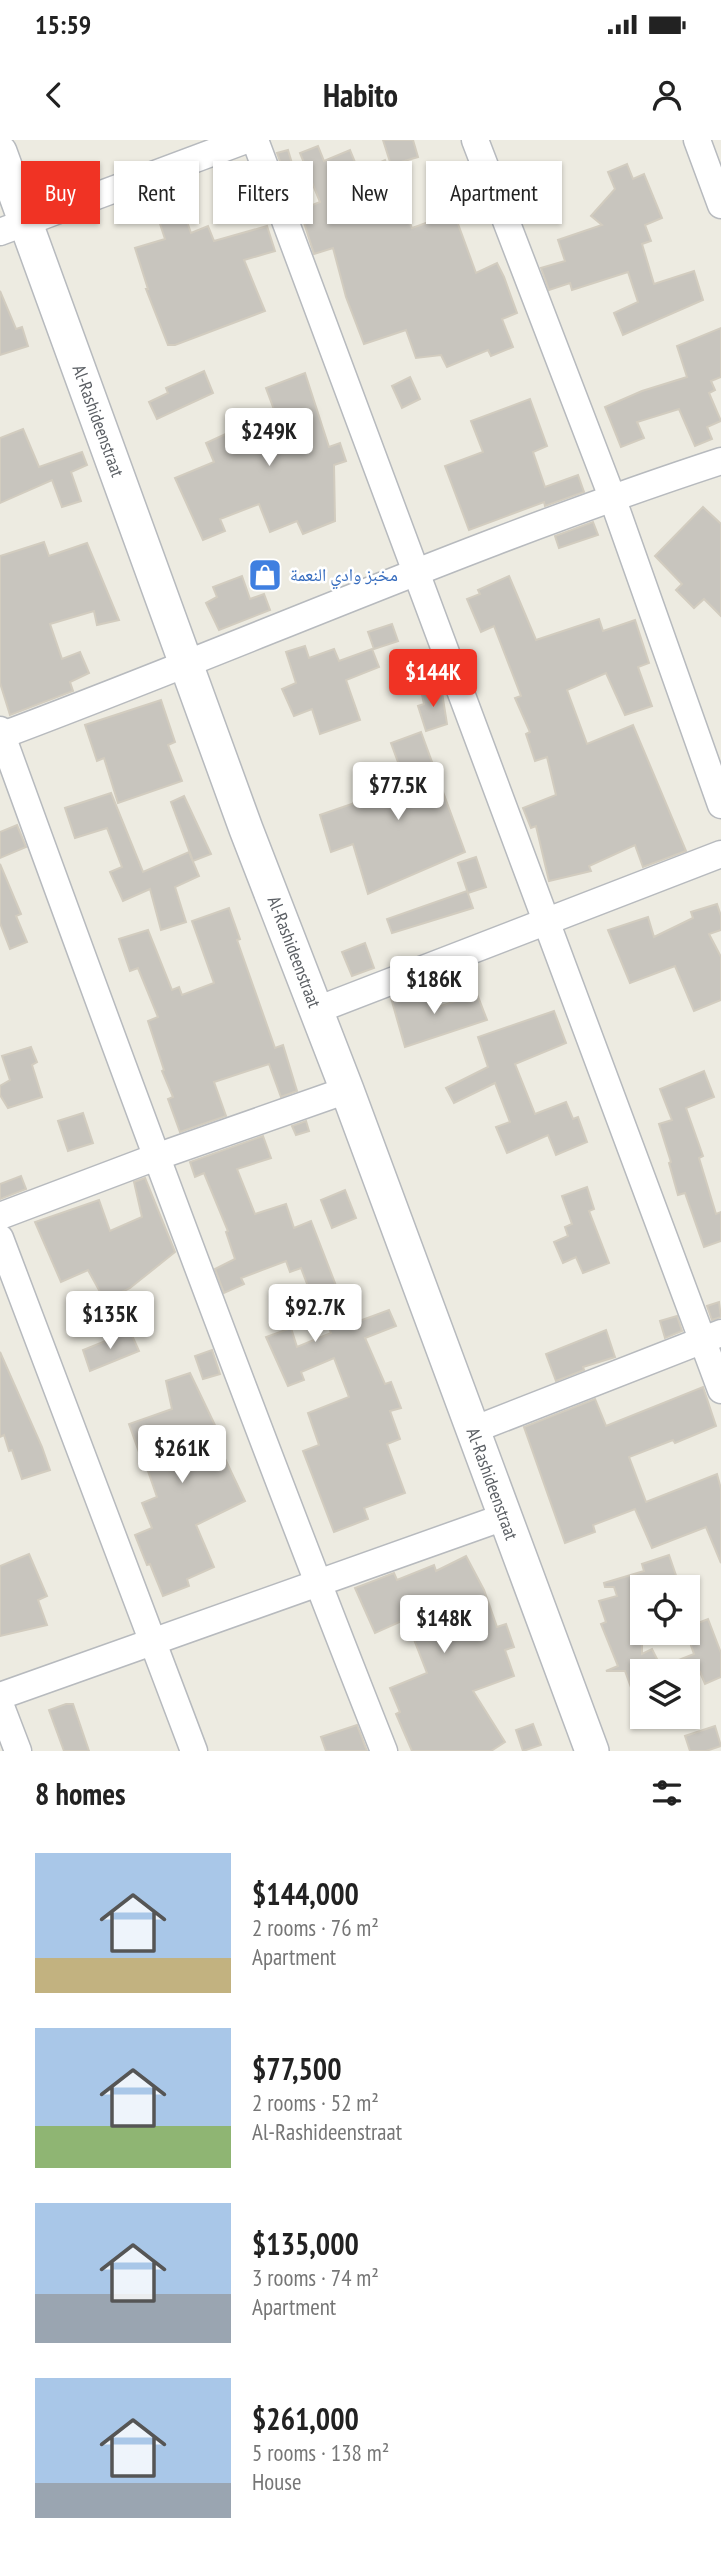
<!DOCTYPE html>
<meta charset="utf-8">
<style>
:root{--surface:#fff;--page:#f6f6f6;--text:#222;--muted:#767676;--accent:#f03324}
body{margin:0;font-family:"PT Sans Narrow","Noto Naskh Arabic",sans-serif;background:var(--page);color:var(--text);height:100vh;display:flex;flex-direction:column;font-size:26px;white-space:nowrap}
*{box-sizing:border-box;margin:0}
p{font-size:23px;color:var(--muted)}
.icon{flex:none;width:38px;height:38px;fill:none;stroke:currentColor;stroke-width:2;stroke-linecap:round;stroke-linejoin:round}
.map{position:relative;height:1611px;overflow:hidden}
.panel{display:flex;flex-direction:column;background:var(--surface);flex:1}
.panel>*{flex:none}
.top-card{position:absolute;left:21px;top:21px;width:679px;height:63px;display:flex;gap:14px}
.controls{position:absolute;left:630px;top:1435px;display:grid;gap:14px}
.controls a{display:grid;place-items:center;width:70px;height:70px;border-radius:0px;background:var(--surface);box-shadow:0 2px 5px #0004;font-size:35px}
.price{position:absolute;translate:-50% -60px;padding:0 16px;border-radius:7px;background:#fff;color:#222;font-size:23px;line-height:46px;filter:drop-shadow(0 2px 4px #0008)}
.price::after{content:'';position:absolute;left:50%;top:42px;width:21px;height:16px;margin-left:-10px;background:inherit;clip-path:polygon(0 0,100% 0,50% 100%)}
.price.on{background:var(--accent);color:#fff}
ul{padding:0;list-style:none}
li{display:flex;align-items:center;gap:21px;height:175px;padding:0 35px}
li span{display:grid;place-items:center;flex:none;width:196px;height:140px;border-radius:0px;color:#555}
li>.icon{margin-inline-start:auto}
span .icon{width:84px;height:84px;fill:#fffc;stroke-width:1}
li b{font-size:30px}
h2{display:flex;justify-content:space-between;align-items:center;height:84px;padding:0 35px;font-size:30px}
.chip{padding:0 24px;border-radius:0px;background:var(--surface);box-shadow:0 2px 5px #0004;font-size:24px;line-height:63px}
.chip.on{background:var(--accent);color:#fff}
.status{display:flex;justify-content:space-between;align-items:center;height:49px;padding:0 35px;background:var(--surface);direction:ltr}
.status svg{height:19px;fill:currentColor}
header{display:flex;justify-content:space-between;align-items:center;height:91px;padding:0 35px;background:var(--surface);font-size:32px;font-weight:600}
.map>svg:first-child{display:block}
.building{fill:#c8c5be;stroke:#d2ccbf;stroke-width:2}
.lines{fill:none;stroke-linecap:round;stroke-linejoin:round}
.minor-casing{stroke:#b7babe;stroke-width:29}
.tertiary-casing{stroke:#b7babe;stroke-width:36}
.minor{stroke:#fff;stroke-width:26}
.tertiary{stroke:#fff;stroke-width:33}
.labels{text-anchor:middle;stroke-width:5;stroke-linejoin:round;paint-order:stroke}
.street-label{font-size:18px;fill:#5a5e63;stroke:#fff}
.shop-label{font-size:18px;fill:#366cbe;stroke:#fff;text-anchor:start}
</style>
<div class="status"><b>15:59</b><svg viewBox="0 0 49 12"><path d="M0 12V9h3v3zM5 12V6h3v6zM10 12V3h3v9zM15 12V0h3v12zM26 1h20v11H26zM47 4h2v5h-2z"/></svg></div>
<header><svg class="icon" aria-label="back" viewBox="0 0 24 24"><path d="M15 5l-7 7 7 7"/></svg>Habito<svg class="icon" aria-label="person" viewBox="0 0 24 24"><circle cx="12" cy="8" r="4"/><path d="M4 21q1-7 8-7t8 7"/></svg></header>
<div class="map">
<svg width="721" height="1611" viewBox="0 0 721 1611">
<rect width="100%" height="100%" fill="#edebe1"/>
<g class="building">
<path d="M 383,0 L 413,0 L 418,17 L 391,25 Z"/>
<path d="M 318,6 L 324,21 L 350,10 L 359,32 L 385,20 L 412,88 L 454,73 L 476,133 L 497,123 L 504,137 L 517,173 L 502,179 L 513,207 L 491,216 L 488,210 L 447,227 L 441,215 L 416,218 L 406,190 L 364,204 L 346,157 L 333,108 L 314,114 L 300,70 L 320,62 L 300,13 Z"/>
<path d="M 288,10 L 294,30 L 284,32 L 277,13 Z"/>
<path d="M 627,24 L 633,39 L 644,34 L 662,78 L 645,85 L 651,101 L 642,104 L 654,144 L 694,131 L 703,160 L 623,195 L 614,173 L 638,162 L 628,132 L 572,150 L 570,143 L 549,150 L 541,128 L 565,121 L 558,100 L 602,85 L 591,76 L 615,49 L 608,32 Z"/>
<path d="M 184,73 L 191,93 L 208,86 L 214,101 L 267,86 L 275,111 L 244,120 L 265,171 L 175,205 L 168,205 L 146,149 L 148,149 L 135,108 L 165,99 L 159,81 Z"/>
<path d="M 0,151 L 16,189 L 22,187 L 28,206 L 0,215 Z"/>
<path d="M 721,188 L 721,237 L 711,241 L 715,250 L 709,253 L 721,281 L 707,287 L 712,299 L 695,306 L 679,269 L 637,282 L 644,298 L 621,307 L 605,267 L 642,251 L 687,237 L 677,206 Z"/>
<path d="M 204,231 L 213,253 L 157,279 L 149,262 L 168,253 L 166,248 Z"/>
<path d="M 305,233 L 329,307 L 340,303 L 346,321 L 334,325 L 335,381 L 303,394 L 297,381 L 270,392 L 259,364 L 220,379 L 225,391 L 203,400 L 175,338 L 214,322 L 206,303 L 232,291 L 234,295 L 276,275 L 266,248 Z"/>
<path d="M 410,237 L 420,259 L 402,268 L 392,246 Z"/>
<path d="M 530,259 L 547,306 L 533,312 L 545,347 L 578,335 L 584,352 L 545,366 L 544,362 L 469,390 L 445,326 L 483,312 L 471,281 Z"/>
<path d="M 23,289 L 39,327 L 82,312 L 87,325 L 71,332 L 81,361 L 62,367 L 52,340 L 0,363 L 0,298 Z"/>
<path d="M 703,367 L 721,384 L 721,476 L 704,459 L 694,468 L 676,450 L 682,444 L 655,416 Z"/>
<path d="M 593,382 L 598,395 L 559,408 L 555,396 Z"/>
<path d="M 44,402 L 49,416 L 87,403 L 119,480 L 97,485 L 94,471 L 50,484 L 62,519 L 80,512 L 89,533 L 70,542 L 73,551 L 10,575 L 0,543 L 0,416 Z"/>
<path d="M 242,436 L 250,459 L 264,454 L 270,470 L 219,490 L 206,463 L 217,457 L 213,447 Z"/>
<path d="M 509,436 L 536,500 L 599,479 L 603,491 L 635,480 L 649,523 L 638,527 L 652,566 L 625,575 L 606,533 L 567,550 L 587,604 L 633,585 L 686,711 L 643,727 L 635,705 L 589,726 L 591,731 L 549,741 L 536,686 L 531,688 L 523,668 L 556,655 L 547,617 L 535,621 L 526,594 L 530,592 L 515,558 L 521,556 L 494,486 L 481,492 L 467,459 L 480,454 L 478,450 Z"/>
<path d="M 392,484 L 398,501 L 374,509 L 368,492 Z"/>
<path d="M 305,506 L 309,518 L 334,509 L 339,521 L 372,509 L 379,527 L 346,540 L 360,580 L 320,594 L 312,569 L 294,576 L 282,549 L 296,543 L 286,512 Z"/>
<path d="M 441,546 L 447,584 L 426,591 L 418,566 L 424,564 L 421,550 Z"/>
<path d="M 161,560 L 175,602 L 168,605 L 182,641 L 118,663 L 104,618 L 97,621 L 85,585 Z"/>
<path d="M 421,592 L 465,712 L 368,754 L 353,704 L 331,712 L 320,675 L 375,656 L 371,647 L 402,633 L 391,603 Z"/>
<path d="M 111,653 L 143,732 L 189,712 L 199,736 L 175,747 L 186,782 L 161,790 L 150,749 L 123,761 L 110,732 L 122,727 L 107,688 L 75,698 L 65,668 Z"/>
<path d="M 184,656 L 211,714 L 193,721 L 171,662 Z"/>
<path d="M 17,685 L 26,707 L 0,718 L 0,692 Z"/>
<path d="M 476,717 L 486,747 L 468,753 L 458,723 Z"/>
<path d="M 0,724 L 21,774 L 16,776 L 27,802 L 10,809 L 0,783 Z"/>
<path d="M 467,751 L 473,768 L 392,793 L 387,779 Z"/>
<path d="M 717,764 L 721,776 L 721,790 L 709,794 L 721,817 L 721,860 L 694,871 L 675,826 L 630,843 L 608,790 L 648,777 L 654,797 L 693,778 L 691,772 Z"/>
<path d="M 229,768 L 240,799 L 237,800 L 275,908 L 283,905 L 297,951 L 281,957 L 269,924 L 214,942 L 226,976 L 180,992 L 168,959 L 173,957 L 162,931 L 164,930 L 148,881 L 158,877 L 138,828 L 130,831 L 119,799 L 148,790 L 172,850 L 179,847 L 182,855 L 214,843 L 192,781 Z"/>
<path d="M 365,803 L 374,828 L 352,836 L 342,812 Z"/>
<path d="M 429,847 L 435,868 L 477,854 L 487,880 L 405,907 L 391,858 Z"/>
<path d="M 554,871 L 566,903 L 515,924 L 535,974 L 566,962 L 573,979 L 578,977 L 587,1002 L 556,1015 L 548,995 L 507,1013 L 496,987 L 510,982 L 495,943 L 454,963 L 446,948 L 488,927 L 478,897 Z"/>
<path d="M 31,907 L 37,922 L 32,925 L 42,957 L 8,968 L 0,955 L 0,946 L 10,940 L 2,916 Z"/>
<path d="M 704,931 L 714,957 L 686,968 L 703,1016 L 699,1018 L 716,1074 L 721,1072 L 721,1101 L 704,1107 L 685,1053 L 678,1055 L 669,1023 L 671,1022 L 659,984 L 672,980 L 660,949 Z"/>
<path d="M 83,973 L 93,1003 L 68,1011 L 58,981 Z"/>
<path d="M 306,981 L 309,991 L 296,995 L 292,986 Z"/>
<path d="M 263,996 L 271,1018 L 237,1029 L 255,1074 L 286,1064 L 294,1088 L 311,1081 L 340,1156 L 343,1155 L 354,1183 L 389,1170 L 396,1186 L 365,1198 L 385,1244 L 391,1242 L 401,1268 L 390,1271 L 400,1299 L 387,1304 L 405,1353 L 364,1368 L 368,1379 L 334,1392 L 303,1311 L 319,1305 L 308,1273 L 349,1257 L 334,1218 L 301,1232 L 304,1240 L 288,1246 L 266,1197 L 291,1188 L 297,1207 L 331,1193 L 318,1160 L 314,1162 L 301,1128 L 290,1132 L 286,1121 L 241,1138 L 244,1144 L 224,1153 L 215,1129 L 235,1119 L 226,1092 L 228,1091 L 204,1033 L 195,1037 L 190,1022 Z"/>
<path d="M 21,1036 L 26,1049 L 0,1059 L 0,1044 Z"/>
<path d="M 145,1038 L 175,1112 L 130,1148 L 105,1161 L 88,1130 L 61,1142 L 35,1082 L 99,1060 L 110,1091 L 142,1077 L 134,1042 Z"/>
<path d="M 587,1047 L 594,1069 L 589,1071 L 609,1123 L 583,1133 L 576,1117 L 563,1123 L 554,1102 L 568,1096 L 565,1087 L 572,1084 L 562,1056 Z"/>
<path d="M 345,1050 L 356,1078 L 332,1088 L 321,1060 Z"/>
<path d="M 719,1162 L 721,1177 L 712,1180 L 707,1166 Z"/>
<path d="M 677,1176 L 682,1191 L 665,1198 L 660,1181 Z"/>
<path d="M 606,1190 L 615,1217 L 583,1227 L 584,1230 L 556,1241 L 546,1214 Z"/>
<path d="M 130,1191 L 139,1211 L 90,1231 L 83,1210 Z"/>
<path d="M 212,1210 L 220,1234 L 203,1239 L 195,1216 Z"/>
<path d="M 0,1212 L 42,1307 L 50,1330 L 22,1339 L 12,1310 L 9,1311 L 4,1295 L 0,1297 Z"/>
<path d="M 190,1233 L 224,1304 L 219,1306 L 245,1361 L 196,1385 L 214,1427 L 187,1439 L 189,1446 L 163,1456 L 150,1424 L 147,1425 L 135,1395 L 152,1388 L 142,1363 L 157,1357 L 141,1311 L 139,1312 L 129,1284 L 172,1269 L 166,1241 Z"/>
<path d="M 703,1247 L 716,1286 L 675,1303 L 673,1300 L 629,1317 L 646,1362 L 717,1334 L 721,1349 L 721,1423 L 706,1387 L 652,1408 L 635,1369 L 593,1385 L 595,1392 L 565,1403 L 524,1287 L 595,1259 L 606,1286 Z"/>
<path d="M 29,1414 L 47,1456 L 38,1460 L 47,1485 L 0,1496 L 0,1426 Z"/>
<path d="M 669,1415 L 680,1447 L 642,1447 L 642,1514 L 652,1509 L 661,1527 L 694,1514 L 688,1497 L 688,1487 L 708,1479 L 721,1513 L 721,1537 L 705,1544 L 700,1532 L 688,1536 L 688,1531 L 642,1531 L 642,1572 L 640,1572 L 625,1531 L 606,1531 L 618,1526 L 601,1484 L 606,1482 L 599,1461 L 617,1456 L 614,1447 L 605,1447 L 604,1443 L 644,1431 L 642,1424 Z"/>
<path d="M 466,1416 L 484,1450 L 497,1487 L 506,1484 L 514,1507 L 505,1510 L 514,1536 L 473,1551 L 505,1602 L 491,1611 L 412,1611 L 396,1574 L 400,1572 L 390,1548 L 427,1533 L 406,1479 L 375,1493 L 355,1448 L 394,1433 L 397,1440 L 434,1425 L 436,1431 Z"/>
<path d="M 66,1564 L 73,1564 L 89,1611 L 64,1611 L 49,1570 Z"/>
<path d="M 533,1584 L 541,1605 L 523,1611 L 516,1590 Z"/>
<path d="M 357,1585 L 367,1611 L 326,1611 L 321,1597 Z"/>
<path d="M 715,1586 L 721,1606 L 706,1611 L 690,1611 L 685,1596 Z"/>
</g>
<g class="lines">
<defs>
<g id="minor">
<path d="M 255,0 C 408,417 567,833 721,1250"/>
<path d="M 475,0 L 612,357 L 721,665"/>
<path d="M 697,0 L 721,65"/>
<path d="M 0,92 L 246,0"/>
<path d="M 0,590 C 124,932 250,1273 384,1611"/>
<path d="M 0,596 C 241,506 476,401 721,321"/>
<path d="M 317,870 L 721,714"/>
<path d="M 0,1076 L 156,1017 L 347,950"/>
<path d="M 0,1098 L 194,1611"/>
<path d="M 473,1290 L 721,1193"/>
<path d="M 0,1556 L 504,1377"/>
<path d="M 0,1564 L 18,1611"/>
</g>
<path id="tertiary" d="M 0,12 L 246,689 L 347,950 L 592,1611"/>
</defs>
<use href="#minor" class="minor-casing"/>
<use href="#tertiary" class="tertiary-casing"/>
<use href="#minor" class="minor"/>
<use href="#tertiary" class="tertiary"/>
</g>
<defs>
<symbol id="shop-square" viewBox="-11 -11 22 22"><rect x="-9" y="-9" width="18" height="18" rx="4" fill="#3f7fe0" stroke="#fff"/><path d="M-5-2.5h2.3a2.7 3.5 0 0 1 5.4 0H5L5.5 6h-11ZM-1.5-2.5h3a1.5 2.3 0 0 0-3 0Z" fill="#fff"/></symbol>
</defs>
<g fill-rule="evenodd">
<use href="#shop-square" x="246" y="416" width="38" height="38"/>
</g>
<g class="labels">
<g class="street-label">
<text transform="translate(98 281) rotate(70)" y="6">Al-Rashideenstraat</text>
<text transform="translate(294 812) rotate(69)" y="6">Al-Rashideenstraat</text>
<text transform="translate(492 1344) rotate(70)" y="6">Al-Rashideenstraat</text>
</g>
<g class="shop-label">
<text x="290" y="441">مخبز وادي النعمة</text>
</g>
</g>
</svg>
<div class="controls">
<a><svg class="icon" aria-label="locate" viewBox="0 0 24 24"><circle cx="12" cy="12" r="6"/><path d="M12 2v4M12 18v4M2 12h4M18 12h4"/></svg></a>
<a><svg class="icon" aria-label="layers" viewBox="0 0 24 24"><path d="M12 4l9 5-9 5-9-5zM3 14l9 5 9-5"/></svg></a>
</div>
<b class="price" style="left:269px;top:328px">$249K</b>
<b class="price on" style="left:433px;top:569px">$144K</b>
<b class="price" style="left:398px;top:682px">$77.5K</b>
<b class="price" style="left:434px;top:876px">$186K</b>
<b class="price" style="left:315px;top:1204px">$92.7K</b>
<b class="price" style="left:110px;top:1211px">$135K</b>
<b class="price" style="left:182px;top:1345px">$261K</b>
<b class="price" style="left:444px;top:1515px">$148K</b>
<div class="top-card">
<a class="chip on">Buy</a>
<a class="chip">Rent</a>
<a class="chip">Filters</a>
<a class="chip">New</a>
<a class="chip">Apartment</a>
</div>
</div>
<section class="panel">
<h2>8 homes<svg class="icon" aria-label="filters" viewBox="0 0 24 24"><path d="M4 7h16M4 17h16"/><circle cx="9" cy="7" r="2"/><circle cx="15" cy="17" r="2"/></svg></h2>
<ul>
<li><span style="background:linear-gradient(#a9c7e8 75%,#c2b280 0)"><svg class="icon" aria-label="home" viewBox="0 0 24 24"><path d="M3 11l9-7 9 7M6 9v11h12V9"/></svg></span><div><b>$144,000</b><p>2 rooms · 76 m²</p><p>Apartment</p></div></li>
<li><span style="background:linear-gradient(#a9c7e8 70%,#8fb573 0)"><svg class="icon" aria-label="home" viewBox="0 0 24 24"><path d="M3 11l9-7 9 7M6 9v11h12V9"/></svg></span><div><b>$77,500</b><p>2 rooms · 52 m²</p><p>Al-Rashideenstraat</p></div></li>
<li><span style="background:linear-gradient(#a9c7e8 65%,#9aa5b1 0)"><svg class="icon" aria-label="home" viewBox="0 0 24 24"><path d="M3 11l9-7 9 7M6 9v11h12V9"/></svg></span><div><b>$135,000</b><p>3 rooms · 74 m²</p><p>Apartment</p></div></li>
<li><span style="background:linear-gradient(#a9c7e8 75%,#9aa5b1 0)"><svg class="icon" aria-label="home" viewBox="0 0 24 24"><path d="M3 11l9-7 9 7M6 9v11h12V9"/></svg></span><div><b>$261,000</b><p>5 rooms · 138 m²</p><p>House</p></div></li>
</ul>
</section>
